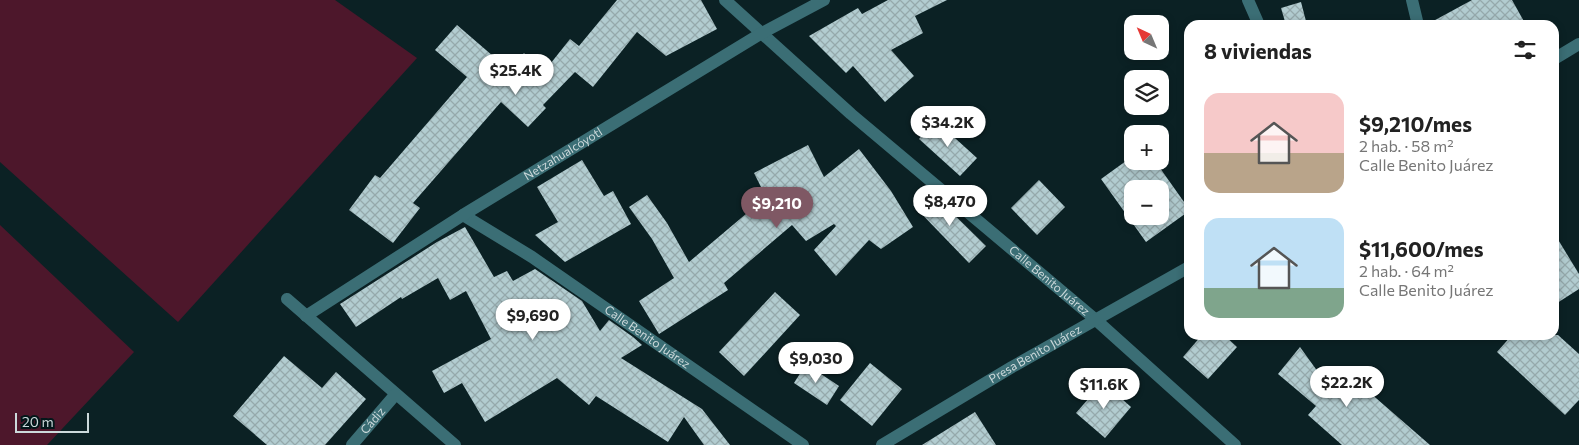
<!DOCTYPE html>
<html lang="es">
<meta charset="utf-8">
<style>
:root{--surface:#fff;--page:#f6f6f6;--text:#222;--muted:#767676;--accent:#7f5864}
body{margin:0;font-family:Commissioner,sans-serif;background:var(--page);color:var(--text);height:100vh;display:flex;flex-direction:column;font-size:19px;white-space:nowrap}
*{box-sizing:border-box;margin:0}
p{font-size:16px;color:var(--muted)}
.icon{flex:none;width:28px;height:28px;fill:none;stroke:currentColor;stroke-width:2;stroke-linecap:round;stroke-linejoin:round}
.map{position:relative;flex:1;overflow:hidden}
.drawer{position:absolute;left:1184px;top:20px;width:375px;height:320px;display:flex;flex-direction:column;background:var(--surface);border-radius:15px;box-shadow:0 2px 8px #0003}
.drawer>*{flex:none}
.needle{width:32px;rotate:316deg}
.tools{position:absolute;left:1124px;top:15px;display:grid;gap:10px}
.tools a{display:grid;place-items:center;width:45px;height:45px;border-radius:10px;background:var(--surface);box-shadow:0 2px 8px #0003;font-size:25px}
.scale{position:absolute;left:15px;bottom:12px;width:74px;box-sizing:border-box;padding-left:5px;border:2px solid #ccd9db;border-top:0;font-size:14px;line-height:18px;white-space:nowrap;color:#ccd9db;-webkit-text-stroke:4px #03171a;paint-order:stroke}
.price{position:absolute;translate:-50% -42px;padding:0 11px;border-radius:18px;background:#fff;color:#222;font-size:16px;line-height:32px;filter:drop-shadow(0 1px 2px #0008)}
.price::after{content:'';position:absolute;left:50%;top:30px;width:15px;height:11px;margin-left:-8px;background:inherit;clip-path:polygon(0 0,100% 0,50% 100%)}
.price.on{background:var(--accent);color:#fff}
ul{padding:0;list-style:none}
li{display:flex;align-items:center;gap:15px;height:125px;padding:0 20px}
li span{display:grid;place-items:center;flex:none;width:140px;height:100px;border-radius:15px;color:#555}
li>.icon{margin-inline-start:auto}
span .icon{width:60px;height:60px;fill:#fffc;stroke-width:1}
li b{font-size:21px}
h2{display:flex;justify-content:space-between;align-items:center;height:60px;padding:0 20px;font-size:21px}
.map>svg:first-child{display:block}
.garden{fill:#4d172b}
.building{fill:url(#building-cross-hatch);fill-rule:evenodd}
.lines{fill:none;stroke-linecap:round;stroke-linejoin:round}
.minor{stroke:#3b6e75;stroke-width:12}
.labels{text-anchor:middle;stroke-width:5;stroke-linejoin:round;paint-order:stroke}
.street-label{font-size:12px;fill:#ccd9db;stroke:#03171a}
</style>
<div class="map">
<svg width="1579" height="445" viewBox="0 0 1579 445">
<defs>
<pattern id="building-cross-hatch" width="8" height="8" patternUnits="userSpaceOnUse" patternTransform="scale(1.25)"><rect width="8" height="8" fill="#b2ccd0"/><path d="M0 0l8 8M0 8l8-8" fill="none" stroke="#95a9ac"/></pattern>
</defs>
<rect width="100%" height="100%" fill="#0b2124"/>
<g class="garden">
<path d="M 0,0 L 335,0 L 417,58 L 178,322 L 0,162 Z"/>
<path d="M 0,225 L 134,352 L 47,445 L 0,445 Z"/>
</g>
<g class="building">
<path d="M 617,0 L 701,0 L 717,29 L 666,56 L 637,32 L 593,87 L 575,72 L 543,105 L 546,108 L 528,127 L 501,102 L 413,203 L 420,208 L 393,243 L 349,210 L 375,175 L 380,178 L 467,77 L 435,50 L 457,25 L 508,69 L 524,53 L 543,73 L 570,39 L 579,46 Z"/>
<path d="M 888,0 L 947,0 L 915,16 L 923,33 L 891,50 L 914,76 L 885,102 L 853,66 L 846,73 L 809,36 L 858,8 L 862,14 Z"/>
<path d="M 1472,0 L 1512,0 L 1526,25 L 1426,25 Z"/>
<path d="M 1301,2 L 1307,25 L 1286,25 L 1281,8 Z"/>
<path d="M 935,120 L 977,158 L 960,176 L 919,139 Z"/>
<path d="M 808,145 L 824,177 L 859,149 L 891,191 L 913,227 L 881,249 L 869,240 L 836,276 L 814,250 L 836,226 L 834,224 L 806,241 L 792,225 L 724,283 L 728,290 L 659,334 L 639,301 L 674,278 L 652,239 L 629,207 L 647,195 L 667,223 L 689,262 L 766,197 L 754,173 Z"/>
<path d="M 582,160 L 604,196 L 613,191 L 631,224 L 565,262 L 535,235 L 558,222 L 537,187 Z"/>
<path d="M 1126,161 L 1155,161 L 1189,209 L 1189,211 L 1146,242 L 1101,179 ZM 1132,189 L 1160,189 L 1160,216 L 1132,216 Z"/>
<path d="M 1039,180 L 1065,207 L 1037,235 L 1011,208 Z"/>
<path d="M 931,192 L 986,246 L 969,263 L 913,205 Z"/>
<path d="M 465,227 L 494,277 L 507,271 L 513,281 L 535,269 L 582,301 L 600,331 L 609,320 L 633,337 L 642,345 L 621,358 L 702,409 L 730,445 L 704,445 L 684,417 L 668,442 L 596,396 L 589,405 L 557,378 L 485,422 L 462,383 L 444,393 L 432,371 L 491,339 L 466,291 L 450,300 L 438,278 L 402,299 L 401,297 L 356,327 L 340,304 L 437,242 Z"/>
<path d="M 1554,233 L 1579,274 L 1579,289 L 1554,305 Z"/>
<path d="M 775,292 L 800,315 L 744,376 L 719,352 Z"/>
<path d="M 1202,335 L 1224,335 L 1237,347 L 1208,379 L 1183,357 Z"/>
<path d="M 1512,335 L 1558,335 L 1579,354 L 1579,400 L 1565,415 L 1497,352 Z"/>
<path d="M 1300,347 L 1331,390 L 1346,372 L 1430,445 L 1342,445 L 1308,415 L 1316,406 L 1278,374 Z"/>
<path d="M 284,356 L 322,388 L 336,372 L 366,399 L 325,445 L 267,445 L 233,416 Z"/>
<path d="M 870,363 L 902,389 L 872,426 L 840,400 Z"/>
<path d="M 806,364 L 839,386 L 827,405 L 794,383 Z"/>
<path d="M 1103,382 L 1131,407 L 1105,438 L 1076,413 Z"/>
<path d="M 975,412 L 996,445 L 922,445 Z"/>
</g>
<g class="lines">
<g class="minor">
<path id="s1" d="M 725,0 L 851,114 L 1096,320 L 1235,445"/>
<path d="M 1248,0 L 1259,25"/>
<path d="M 1412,0 L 1418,25"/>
<path d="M 1554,59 L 1579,44"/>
<path id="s2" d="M 463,215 L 532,257 L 803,445"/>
<path d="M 287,299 L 455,445"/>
<path id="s3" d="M 306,316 L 463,215 L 762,33 L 824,0"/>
<path id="s4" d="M 352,445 L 395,395"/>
<path id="s5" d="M 882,445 L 1012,367 L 1189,267"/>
</g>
</g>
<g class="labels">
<g class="street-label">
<text dy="4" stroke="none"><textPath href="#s3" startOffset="304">Netzahualcóyotl</textPath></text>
<text dy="4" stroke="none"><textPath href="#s1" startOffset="429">Calle Benito Juárez</textPath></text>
<text dy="4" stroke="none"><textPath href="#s2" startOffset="221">Calle Benito Juárez</textPath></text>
<text dy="4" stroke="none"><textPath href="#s5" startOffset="178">Presa Benito Juárez</textPath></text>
<text dy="4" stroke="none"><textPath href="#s4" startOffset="32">Cádiz</textPath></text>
</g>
</g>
</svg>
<div class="tools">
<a><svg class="needle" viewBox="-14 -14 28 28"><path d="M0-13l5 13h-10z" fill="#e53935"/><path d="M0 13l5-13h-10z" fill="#767676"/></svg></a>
<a><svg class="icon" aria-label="layers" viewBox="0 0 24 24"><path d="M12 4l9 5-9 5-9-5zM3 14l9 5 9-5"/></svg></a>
<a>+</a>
<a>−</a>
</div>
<div class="scale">20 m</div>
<b class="price" style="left:516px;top:96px">$25.4K</b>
<b class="price" style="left:948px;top:148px">$34.2K</b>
<b class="price" style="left:950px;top:227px">$8,470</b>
<b class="price on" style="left:777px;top:229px">$9,210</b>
<b class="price" style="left:533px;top:341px">$9,690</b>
<b class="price" style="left:816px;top:384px">$9,030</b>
<b class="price" style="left:1347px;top:408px">$22.2K</b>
<b class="price" style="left:1104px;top:410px">$11.6K</b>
<section class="drawer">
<h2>8 viviendas<svg class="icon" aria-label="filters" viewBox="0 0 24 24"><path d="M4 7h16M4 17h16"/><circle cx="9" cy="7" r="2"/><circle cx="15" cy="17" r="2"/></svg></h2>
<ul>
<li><span style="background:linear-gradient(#f6c9c9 60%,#b9a48a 0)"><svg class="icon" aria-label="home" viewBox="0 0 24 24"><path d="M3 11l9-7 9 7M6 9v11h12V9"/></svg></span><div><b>$9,210/mes</b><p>2 hab. · 58 m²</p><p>Calle Benito Juárez</p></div></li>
<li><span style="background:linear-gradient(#bfe0f5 70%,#7fa58c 0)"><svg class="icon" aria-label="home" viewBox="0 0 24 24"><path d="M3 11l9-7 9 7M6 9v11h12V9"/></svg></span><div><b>$11,600/mes</b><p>2 hab. · 64 m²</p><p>Calle Benito Juárez</p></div></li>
</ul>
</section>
</div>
